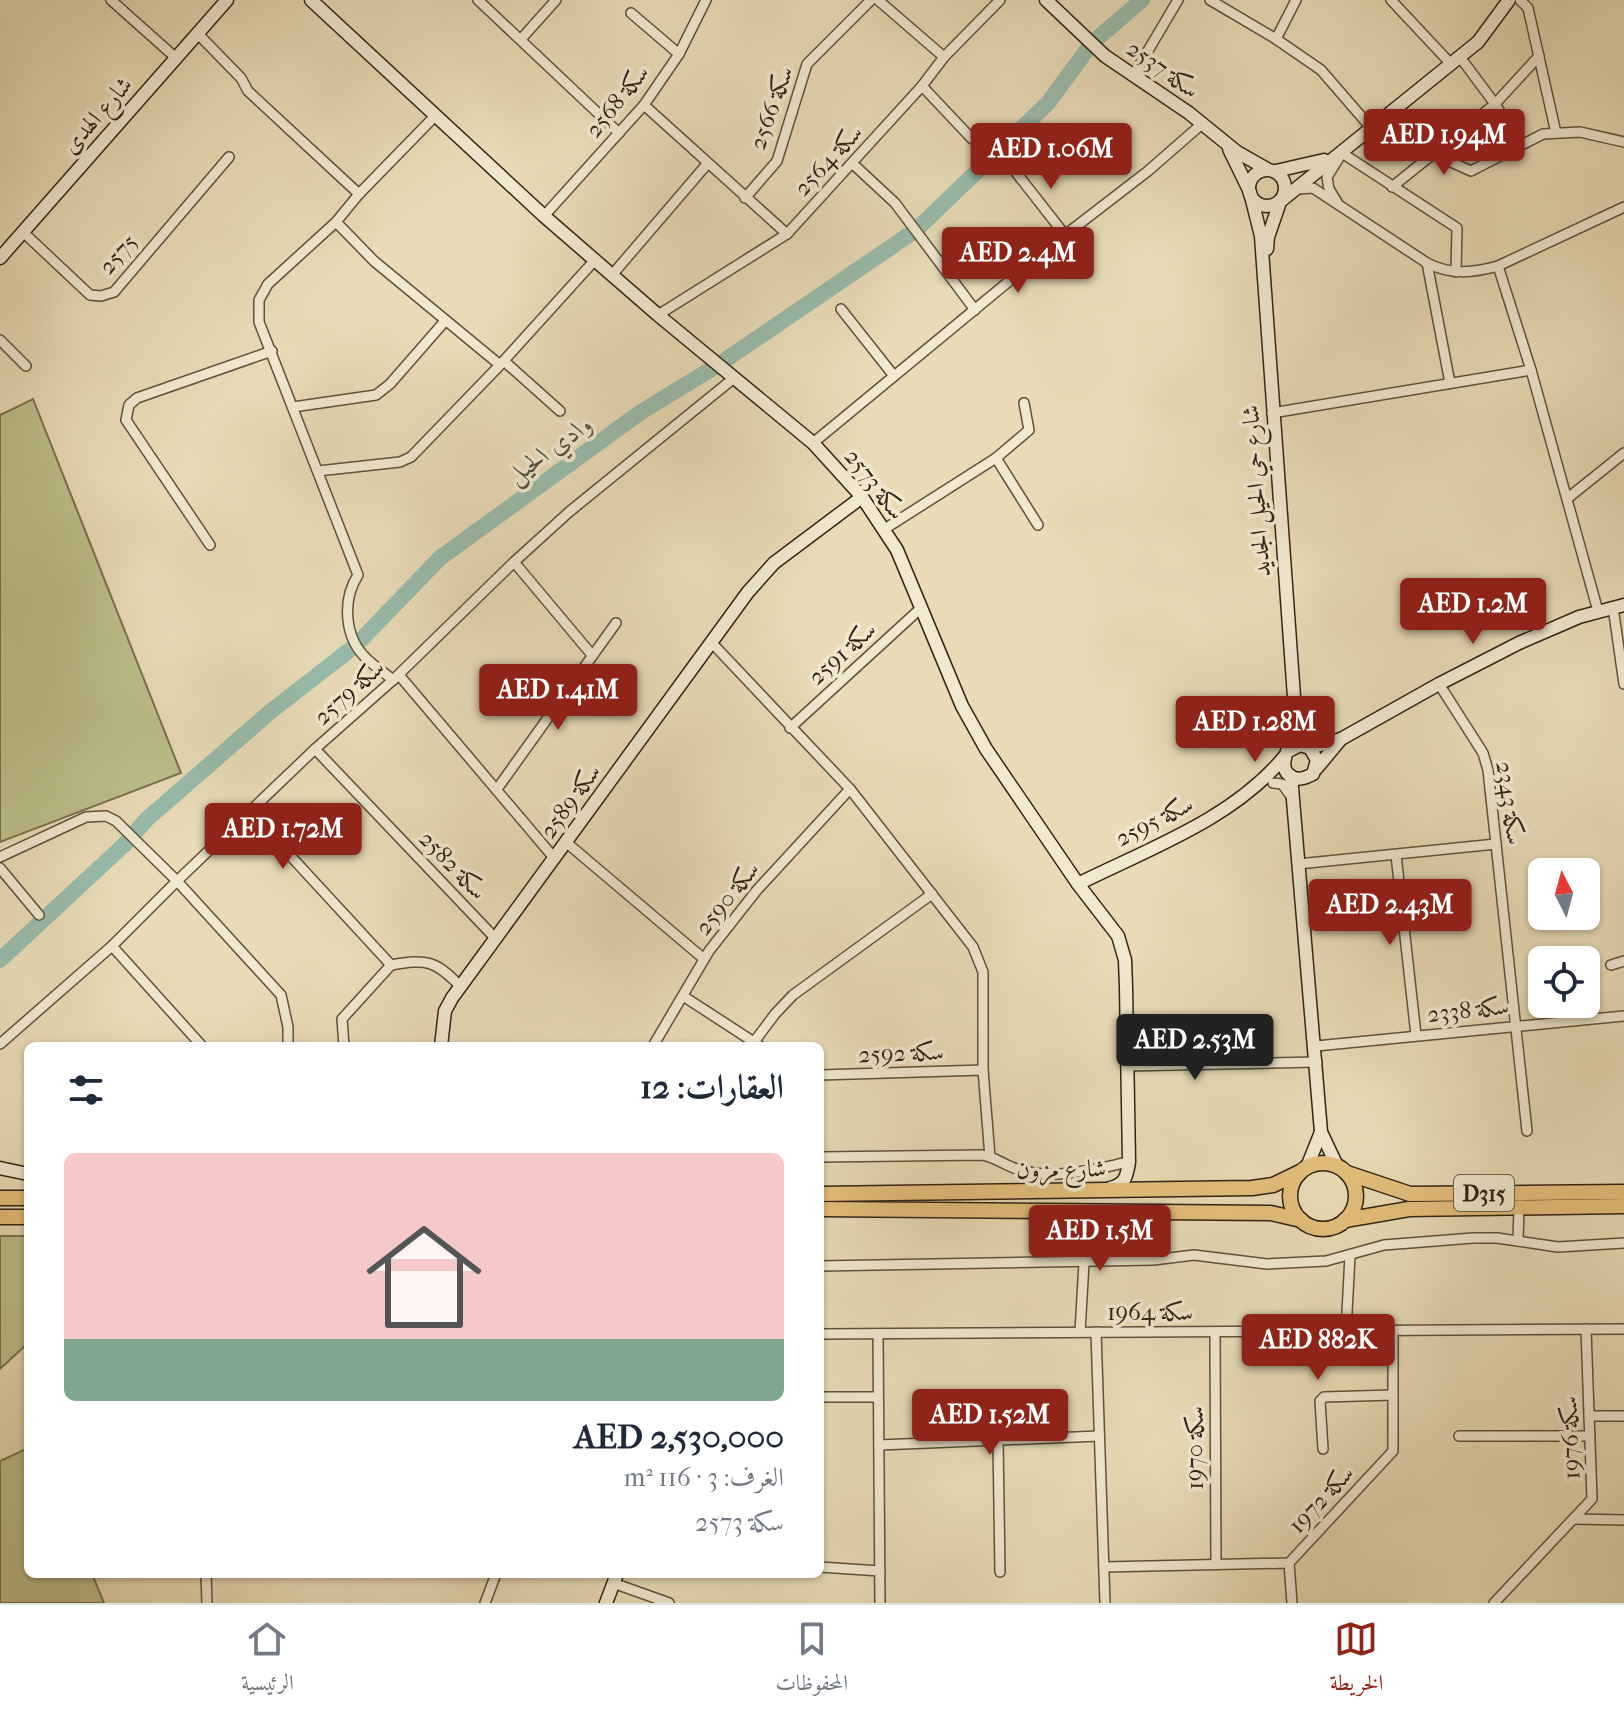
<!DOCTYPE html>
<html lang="ar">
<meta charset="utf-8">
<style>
:root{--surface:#fff;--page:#f2f2f3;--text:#1f2937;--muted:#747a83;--line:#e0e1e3;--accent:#8f2418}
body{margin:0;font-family:"IM FELL French Canon",Amiri,serif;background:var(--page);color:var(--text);direction:rtl;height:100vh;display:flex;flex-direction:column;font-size:30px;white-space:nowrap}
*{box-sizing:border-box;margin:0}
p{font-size:26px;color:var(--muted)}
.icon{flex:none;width:44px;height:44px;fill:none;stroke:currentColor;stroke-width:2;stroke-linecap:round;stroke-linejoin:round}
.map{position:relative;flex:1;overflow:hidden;direction:ltr}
.side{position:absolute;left:24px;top:1042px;width:800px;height:536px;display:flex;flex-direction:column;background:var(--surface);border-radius:12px;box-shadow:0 2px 6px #0004;direction:rtl}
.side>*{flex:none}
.needle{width:52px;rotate:354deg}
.buttons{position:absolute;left:1528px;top:858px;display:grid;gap:16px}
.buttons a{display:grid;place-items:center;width:72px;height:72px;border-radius:12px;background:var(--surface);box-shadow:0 2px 6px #0004;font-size:40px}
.price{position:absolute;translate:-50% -68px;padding:0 18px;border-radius:8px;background:var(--accent);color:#fff;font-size:26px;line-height:52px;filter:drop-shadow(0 2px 4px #0008)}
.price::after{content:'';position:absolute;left:50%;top:48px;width:24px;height:18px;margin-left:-12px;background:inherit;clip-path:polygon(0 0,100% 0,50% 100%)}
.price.current{background:#222;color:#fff}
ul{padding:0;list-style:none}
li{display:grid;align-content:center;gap:16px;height:424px;padding:0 40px}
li+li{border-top:2px solid var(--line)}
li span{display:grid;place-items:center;height:248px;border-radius:12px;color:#555}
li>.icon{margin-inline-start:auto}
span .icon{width:144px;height:144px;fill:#fffc;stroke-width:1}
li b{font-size:34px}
h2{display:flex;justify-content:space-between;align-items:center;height:96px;padding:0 40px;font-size:34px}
.tabs{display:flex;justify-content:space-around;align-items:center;height:112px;border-top:2px solid var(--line);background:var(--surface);font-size:22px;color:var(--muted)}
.tabs a{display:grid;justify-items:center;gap:4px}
.tabs .current{color:var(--accent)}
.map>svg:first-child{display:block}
.green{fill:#bbbe8a;stroke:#76704f;stroke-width:2}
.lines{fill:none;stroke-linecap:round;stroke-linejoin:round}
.river{stroke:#98bbab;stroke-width:16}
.street-casing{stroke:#5e513c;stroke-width:12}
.secondary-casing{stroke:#302314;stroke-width:15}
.primary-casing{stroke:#302314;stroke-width:17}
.street{stroke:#f0e8cf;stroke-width:9}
.secondary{stroke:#f0e8cf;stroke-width:12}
.primary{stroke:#e4be7a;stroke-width:14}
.labels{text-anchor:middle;stroke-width:7;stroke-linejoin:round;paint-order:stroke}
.shield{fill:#f0e8cf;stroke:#6a5e4c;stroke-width:2}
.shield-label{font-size:22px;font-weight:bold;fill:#302314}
.street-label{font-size:24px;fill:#302314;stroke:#f0e8cf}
.water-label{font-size:26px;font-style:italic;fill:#4f5141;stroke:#f0e8cf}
</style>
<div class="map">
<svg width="1624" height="1603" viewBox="0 0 1624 1603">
<rect width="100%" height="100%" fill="#e8dbb5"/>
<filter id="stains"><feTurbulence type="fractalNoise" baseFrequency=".0025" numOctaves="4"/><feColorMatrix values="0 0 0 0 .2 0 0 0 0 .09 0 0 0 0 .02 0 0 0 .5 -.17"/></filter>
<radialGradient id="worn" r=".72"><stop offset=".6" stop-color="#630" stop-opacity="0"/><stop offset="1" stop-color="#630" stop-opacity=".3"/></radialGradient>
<g class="green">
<path d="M 33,399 L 181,773 L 0,842 L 0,415 Z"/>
<path d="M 0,1236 L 28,1236 L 28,1343 L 0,1369 Z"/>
<path d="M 28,1448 L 28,1574 L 92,1574 L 104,1603 L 0,1603 L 0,1461 Z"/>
</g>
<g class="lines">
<path class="river" d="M 0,960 L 125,844 L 147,819 L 270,712 L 356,645 L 440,558 L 641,412 L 718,365 L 916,230 L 1048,103 L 1092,43 L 1142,0"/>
<defs>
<g id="street">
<path d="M 111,0 L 176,58"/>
<path d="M 478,0 L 619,133"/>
<path d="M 878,0 L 944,57"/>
<path d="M 1210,0 L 1276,39 L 1321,70 L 1372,129"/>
<path d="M 1391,0 L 1451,64"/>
<path d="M 1520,0 L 1528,8 L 1556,133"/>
<path d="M 631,13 L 679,54"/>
<path d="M 198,34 L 241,78 L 248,91 L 359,194"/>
<path d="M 522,38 L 556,0"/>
<path d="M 1276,39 L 1296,0"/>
<path d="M 1460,57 L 1495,104 L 1520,144"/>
<path d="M 1133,76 L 1178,0"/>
<path d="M 922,86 L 972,139"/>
<path d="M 644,105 L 787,234"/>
<path d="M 436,115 L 359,194 L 336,222 L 374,261 L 500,365"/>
<path d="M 1431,153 L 1471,171 L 1543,134 L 1580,132 L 1624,142"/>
<path d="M 852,163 L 895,203 L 975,310"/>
<path d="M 1011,166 L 1065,235"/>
<path d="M 1392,187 L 1495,104 L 1539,56"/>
<path d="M 1298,189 L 1313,188 L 1427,263 C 1450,275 1473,273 1498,266 L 1624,207"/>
<path d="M 745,198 L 777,161 L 807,64 L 871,0"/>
<path d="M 1337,202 L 1329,189 L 1327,177 L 1342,153 L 1457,228 L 1456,272"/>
<path d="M 544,216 L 644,105 L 679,54 L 706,0"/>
<path d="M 336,222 L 268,284 L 259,300 L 259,322 L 358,575 C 342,600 344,638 367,659 C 375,667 385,673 393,680"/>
<path d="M 23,232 L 90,295 L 101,296 L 114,292 L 229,157"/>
<path d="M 1427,263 L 1450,383"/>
<path d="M 1498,266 L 1531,370 L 1598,611"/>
<path d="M 612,275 L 708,163"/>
<path d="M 841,309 L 894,376"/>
<path d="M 658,315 L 787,234 L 922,86 L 944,57 L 1000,0"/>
<path d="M 0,340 L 26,366"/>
<path d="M 504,361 L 560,411"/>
<path d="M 293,407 L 376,395 L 390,384 L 445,321"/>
<path d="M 1272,413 L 1531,370"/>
<path d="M 813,443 L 1065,235 L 1148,171 L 1203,123"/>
<path d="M 996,458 L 1038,525"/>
<path d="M 318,471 L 400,462 L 411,457 L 500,365 L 595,260"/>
<path d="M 1568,498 L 1624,453"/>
<path d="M 883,530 L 996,458 L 1029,430 L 1024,403"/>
<path d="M 210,545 L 126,420 L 129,405 L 137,398 L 272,351"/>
<path d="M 514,562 L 592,655"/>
<path d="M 1613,607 L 1624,684"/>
<path d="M 711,642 L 850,789 L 973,947 L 983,972 L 983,1070 L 990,1157"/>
<path d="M 399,675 L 555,859"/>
<path d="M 1439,684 L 1483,753 L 1488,770 L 1527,1131"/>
<path d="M 790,728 L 921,608"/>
<path d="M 315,749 L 496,939"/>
<path d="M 1273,783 L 1282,784 L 1291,796"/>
<path d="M 497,789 L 616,623"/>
<path d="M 251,813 L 391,965 C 427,959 435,960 461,987"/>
<path d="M 567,843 L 704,959"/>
<path d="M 1396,855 L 1416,1035"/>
<path d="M 0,857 L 86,817 L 106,816 L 116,821 L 177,881 L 281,995 L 288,1027 L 288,1046"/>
<path d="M 1298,864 L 1496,844"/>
<path d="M 0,868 L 39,915"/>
<path d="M 112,946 L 202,1046"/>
<path d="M 1611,965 L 1624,961"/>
<path d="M 683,996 L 760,1046"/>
<path d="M 754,1042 L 775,1014 L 793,995 L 932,894"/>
<path d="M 0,1044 L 112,946 L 177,881 L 315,749 L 393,680 L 514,562 L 569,512 L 734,378"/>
<path d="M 344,1046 L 342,1019 L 391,965"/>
<path d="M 653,1046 L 709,951 L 757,890 L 850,789"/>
<path d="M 1316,1046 L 1624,1016"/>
<path d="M 1127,1066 L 1317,1062"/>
<path d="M 820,1075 L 983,1070"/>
<path d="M 820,1157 L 982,1155 C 995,1157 1004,1165 1017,1169 C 1052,1181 1094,1169 1129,1162"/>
<path d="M 1518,1241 L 1519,1207"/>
<path d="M 820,1266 L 1153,1260 L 1194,1255 L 1267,1264 L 1326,1261 L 1384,1245 L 1473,1238 L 1497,1238 L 1558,1247 L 1624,1243"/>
<path d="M 1346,1331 L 1350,1256"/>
<path d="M 1080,1332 L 1087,1211"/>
<path d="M 1096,1332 L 1105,1603"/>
<path d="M 1215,1332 L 1216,1564"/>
<path d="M 820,1334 L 1624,1329"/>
<path d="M 878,1334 L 880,1603"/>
<path d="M 820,1397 L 878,1397"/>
<path d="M 1589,1416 L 1624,1416"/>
<path d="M 1459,1436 L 1590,1436"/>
<path d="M 998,1440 L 1000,1572"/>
<path d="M 879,1445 L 1099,1436"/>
<path d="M 1323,1449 L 1320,1401 L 1324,1397 L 1393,1395"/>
<path d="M 1574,1519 L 1624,1520"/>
<path d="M 1289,1563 L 1292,1603"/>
<path d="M 820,1567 L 880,1571"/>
<path d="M 1104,1567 L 1289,1563 L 1393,1451 L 1393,1330"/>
<path d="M 206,1574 L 207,1603"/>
<path d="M 613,1583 L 669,1603"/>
<path d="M 485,1603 L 496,1574"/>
<path d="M 1494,1603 L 1592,1499 L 1586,1329"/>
</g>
<g id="secondary">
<path d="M 311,0 L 544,216 L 658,315 L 813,443 L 862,497 L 897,550 L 962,706 L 986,749 L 1078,884 L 1118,936 L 1125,960 L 1126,987 L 1129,1162 C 1127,1176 1125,1185 1110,1188"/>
<path d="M 1046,0 L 1105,56 L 1189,113 L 1237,152 L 1267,169"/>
<path d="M 1229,149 L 1249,190"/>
<circle cx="1267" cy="188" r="18"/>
<path d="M 1276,171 L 1324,160"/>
<path d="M 1250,192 L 1261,236 L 1294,697 C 1294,708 1295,720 1294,730 C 1292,745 1273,769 1294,778 C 1302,780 1307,777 1313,774 L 1317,760 L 1310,748 L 1300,745 L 1287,752"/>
<path d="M 1282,200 L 1478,42 L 1509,0"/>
<path d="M 1267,249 L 1268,237 L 1280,202"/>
<path d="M 0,258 L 227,0"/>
<path d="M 1298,708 L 1310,748"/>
<path d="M 1310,748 L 1341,739 L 1439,684 L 1519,643 L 1579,617 L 1624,605"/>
<path d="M 1316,769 L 1341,739"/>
<path d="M 1291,776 L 1321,1132 L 1337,1166"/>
<path d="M 1078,884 C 1148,849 1233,819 1284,757"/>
<path d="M 441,1046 L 445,1011 L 452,998 L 748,592 L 774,563 L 862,497"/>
<path d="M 1307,1167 L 1321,1132"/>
<path d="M 0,1168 L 28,1174"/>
<path d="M 606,1603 L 617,1574"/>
</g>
<g id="primary">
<circle cx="1323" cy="1196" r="33"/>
<path d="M 1347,1173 L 1410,1194 L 1624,1192"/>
<path d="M 820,1194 L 1252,1188 L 1273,1185 L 1300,1172"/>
<path d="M 0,1198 L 28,1198"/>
<path d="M 820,1209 L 1271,1213 L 1301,1220"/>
<path d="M 0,1217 L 28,1217"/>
<path d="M 1345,1220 L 1409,1209 L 1624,1206"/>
</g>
</defs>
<use href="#street" class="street-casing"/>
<use href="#secondary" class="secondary-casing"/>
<use href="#primary" class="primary-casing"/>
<use href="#street" class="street"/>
<use href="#secondary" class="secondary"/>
<use href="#primary" class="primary"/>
</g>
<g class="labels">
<rect class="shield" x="1454" y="1175" width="60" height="36" rx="6"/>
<g class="shield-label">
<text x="1484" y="1201">D315</text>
</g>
<g class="street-label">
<text transform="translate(1163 69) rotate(35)" y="8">سكة 2537</text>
<text transform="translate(617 101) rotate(-51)" y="8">سكة 2568</text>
<text transform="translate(771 108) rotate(-70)" y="8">سكة 2566</text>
<text transform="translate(97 115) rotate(-49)" y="8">شارع الهدى</text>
<text transform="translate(828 160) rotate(-47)" y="8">سكة 2564</text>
<text transform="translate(118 254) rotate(-48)" y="8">2575</text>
<text transform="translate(875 484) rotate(52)" y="8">سكة 2573</text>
<text transform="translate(1256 491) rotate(-94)" y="8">شارع حي الحيل الجديد</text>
<text transform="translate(842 653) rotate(-42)" y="8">سكة 2591</text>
<text transform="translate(349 692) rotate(-42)" y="8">سكة 2579</text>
<text transform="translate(570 801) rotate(-54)" y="8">سكة 2589</text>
<text transform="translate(1510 803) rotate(82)" y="8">سكة 2343</text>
<text transform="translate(1154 821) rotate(-27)" y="8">سكة 2595</text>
<text transform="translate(453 865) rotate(46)" y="8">سكة 2582</text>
<text transform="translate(727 898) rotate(-51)" y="8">سكة 2590</text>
<text transform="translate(1468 1010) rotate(-6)" y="8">سكة 2338</text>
<text transform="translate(901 1053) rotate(-2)" y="8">سكة 2592</text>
<text transform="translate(1061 1169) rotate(-1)" y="8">شارع مزون</text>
<text x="1150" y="1320">سكة 1964</text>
<text transform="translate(1570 1438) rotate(-92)" y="8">سكة 1976</text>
<text transform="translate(1195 1448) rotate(-90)" y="8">سكة 1970</text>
<text transform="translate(1321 1499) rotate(-47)" y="8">سكة 1972</text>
</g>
<g class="water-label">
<text transform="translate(549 449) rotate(-36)" y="9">وادي الحيل</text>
</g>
</g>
<rect width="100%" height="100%" filter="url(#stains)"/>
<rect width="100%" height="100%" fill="url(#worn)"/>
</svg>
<div class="buttons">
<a><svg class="needle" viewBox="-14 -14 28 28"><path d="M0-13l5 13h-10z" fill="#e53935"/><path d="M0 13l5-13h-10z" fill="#747a83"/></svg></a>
<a><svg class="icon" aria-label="locate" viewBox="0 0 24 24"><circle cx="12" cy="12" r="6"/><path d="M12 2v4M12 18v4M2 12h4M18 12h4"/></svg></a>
</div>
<b class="price" style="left:1444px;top:177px">AED 1.94M</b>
<b class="price" style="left:1051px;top:191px">AED 1.06M</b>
<b class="price" style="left:1018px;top:295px">AED 2.4M</b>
<b class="price" style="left:1473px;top:646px">AED 1.2M</b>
<b class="price" style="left:558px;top:732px">AED 1.41M</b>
<b class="price" style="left:1255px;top:764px">AED 1.28M</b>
<b class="price" style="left:283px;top:871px">AED 1.72M</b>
<b class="price" style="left:1390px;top:947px">AED 2.43M</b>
<b class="price current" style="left:1195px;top:1082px">AED 2.53M</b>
<b class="price" style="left:1100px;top:1273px">AED 1.5M</b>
<b class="price" style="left:1318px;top:1382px">AED 882K</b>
<b class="price" style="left:990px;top:1457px">AED 1.52M</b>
<section class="side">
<h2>العقارات: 12<svg class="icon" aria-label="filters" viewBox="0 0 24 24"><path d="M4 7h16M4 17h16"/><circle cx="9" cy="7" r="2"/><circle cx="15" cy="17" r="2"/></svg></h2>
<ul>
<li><span style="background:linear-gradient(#f6c9c9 75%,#7fa58c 0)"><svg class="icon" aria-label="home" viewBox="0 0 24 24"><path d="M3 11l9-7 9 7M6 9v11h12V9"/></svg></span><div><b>AED 2,530,000</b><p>الغرف: 3 · 116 m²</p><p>سكة 2573</p></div></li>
</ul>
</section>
</div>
<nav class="tabs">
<a class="current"><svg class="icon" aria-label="map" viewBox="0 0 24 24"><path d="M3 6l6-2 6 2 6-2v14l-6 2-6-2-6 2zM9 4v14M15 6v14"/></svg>الخريطة</a>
<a><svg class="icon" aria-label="saved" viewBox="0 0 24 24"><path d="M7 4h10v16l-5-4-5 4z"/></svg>المحفوظات</a>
<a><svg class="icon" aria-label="home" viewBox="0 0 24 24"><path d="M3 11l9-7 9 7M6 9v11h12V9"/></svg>الرئيسية</a>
</nav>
